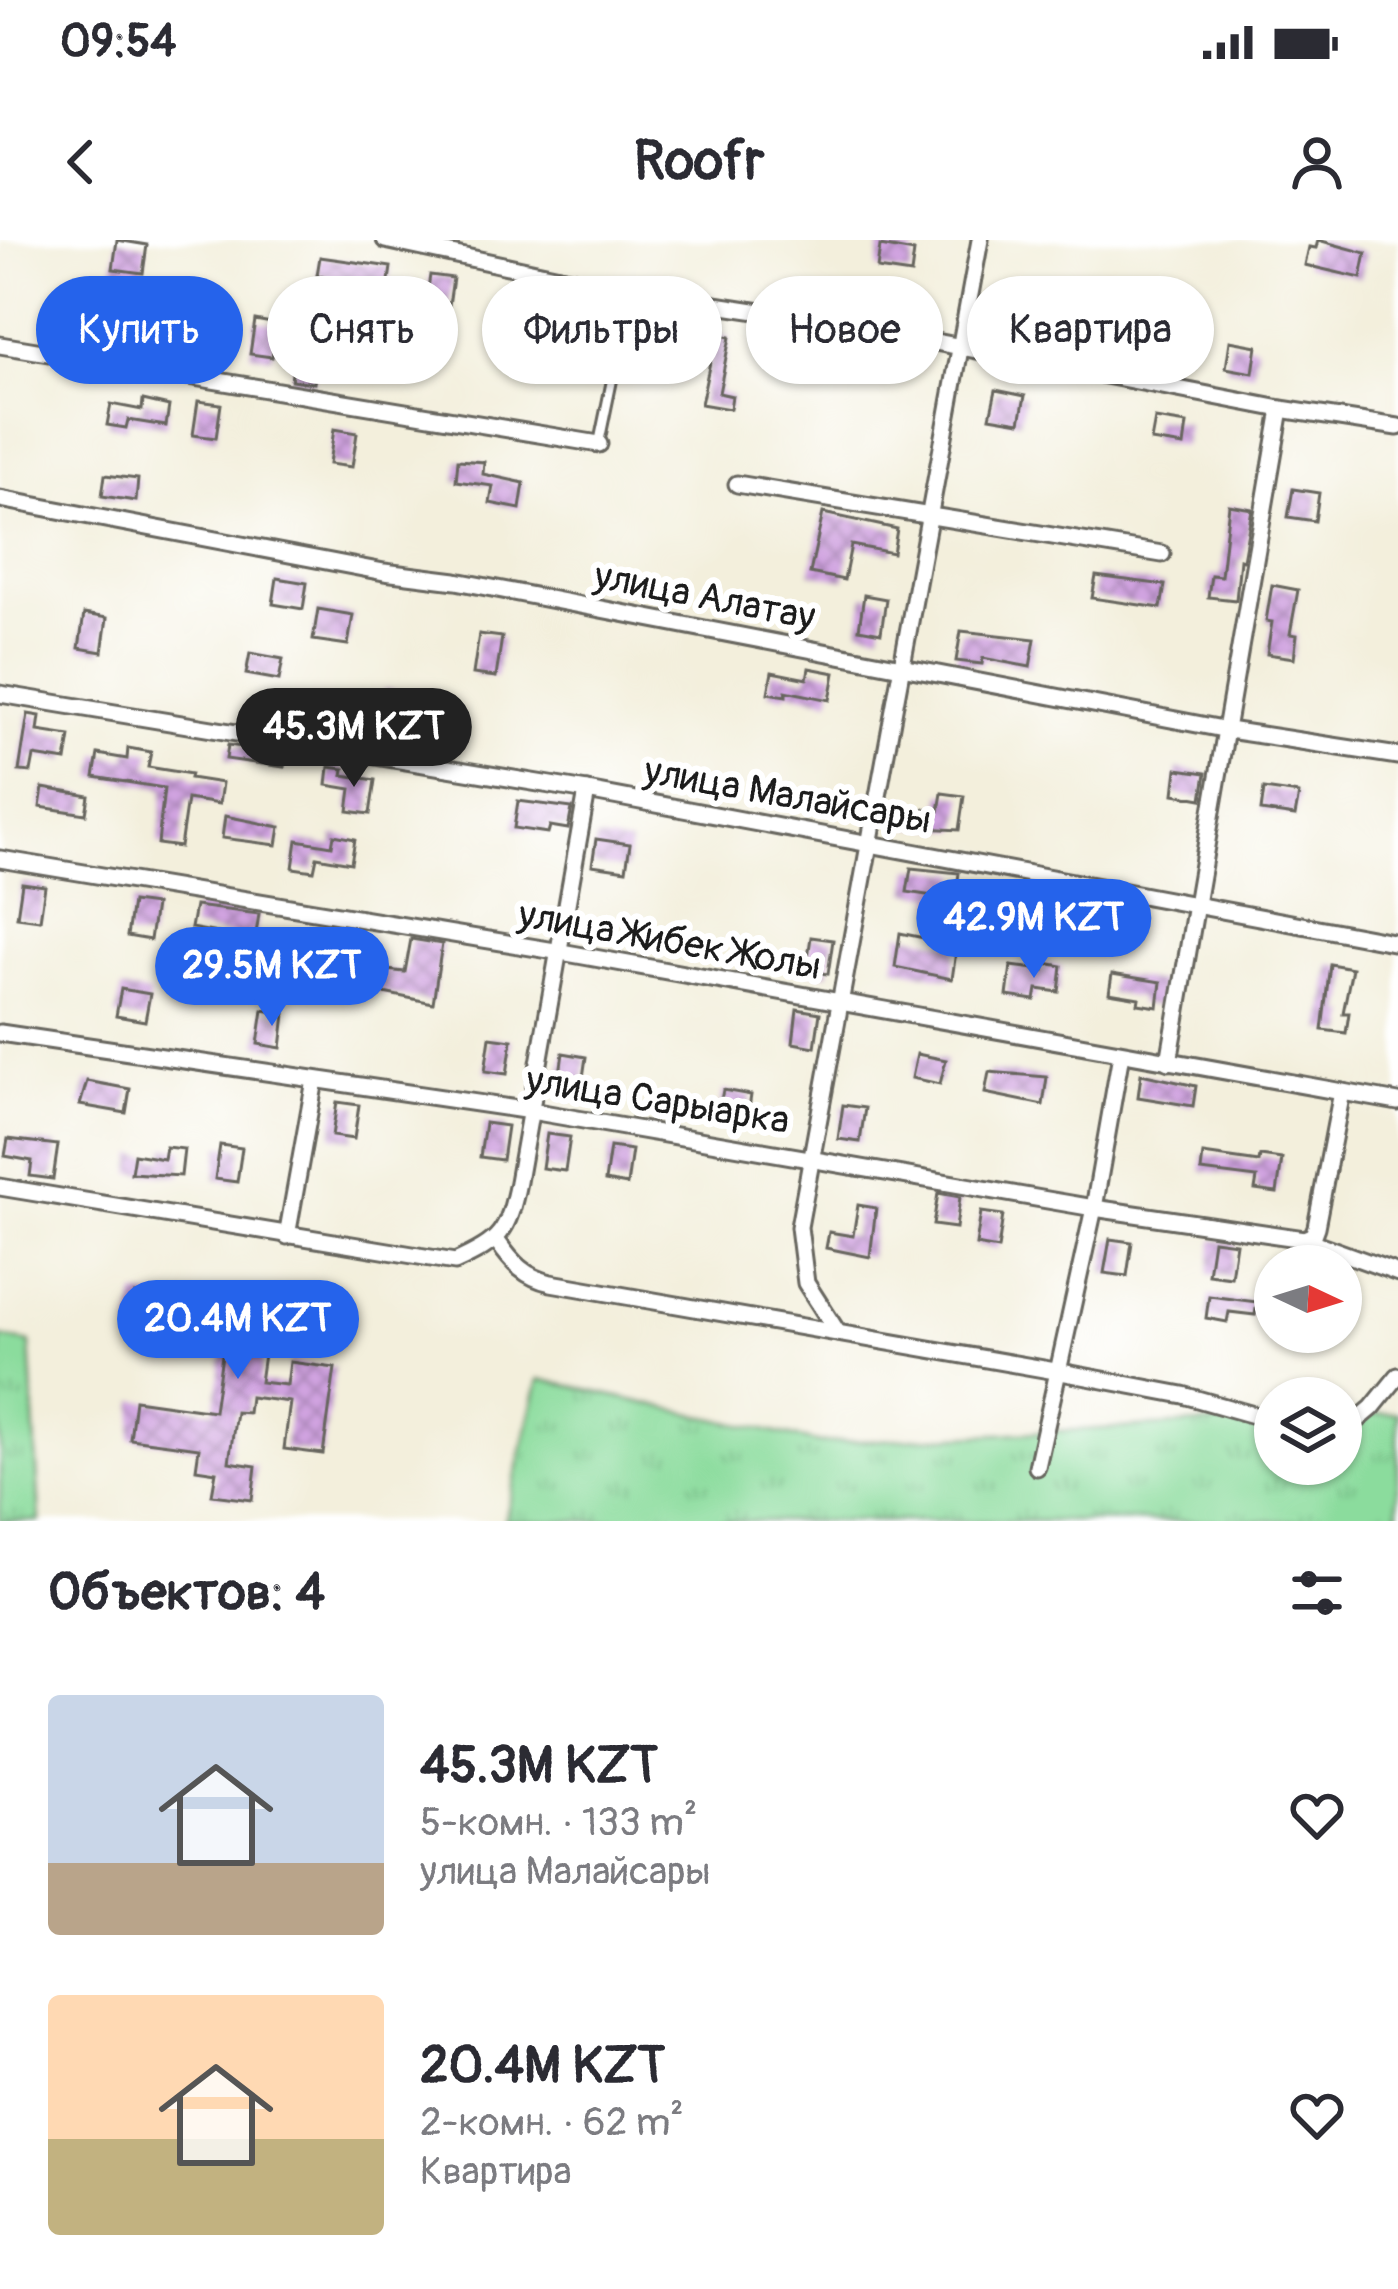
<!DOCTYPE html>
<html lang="ru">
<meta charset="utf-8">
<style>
:root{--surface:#fff;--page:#f7f7f7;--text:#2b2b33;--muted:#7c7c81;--accent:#2563eb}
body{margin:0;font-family:Pangolin,sans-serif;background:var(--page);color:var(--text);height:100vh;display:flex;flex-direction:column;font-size:45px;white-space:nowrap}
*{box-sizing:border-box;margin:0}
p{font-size:39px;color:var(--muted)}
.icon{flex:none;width:66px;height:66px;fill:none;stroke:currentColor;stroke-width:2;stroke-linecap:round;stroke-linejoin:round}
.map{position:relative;height:1281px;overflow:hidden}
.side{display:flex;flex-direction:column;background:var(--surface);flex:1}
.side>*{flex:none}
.hud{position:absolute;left:36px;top:36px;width:1326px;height:108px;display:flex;gap:24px}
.needle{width:78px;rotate:94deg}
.fabs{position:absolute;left:1254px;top:1005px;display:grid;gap:24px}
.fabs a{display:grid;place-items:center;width:108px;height:108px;border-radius:50%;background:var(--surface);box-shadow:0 3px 9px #0004;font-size:60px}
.price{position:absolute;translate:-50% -102px;padding:0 27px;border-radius:42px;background:var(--accent);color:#fff;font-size:39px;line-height:78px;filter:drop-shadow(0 3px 6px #0008)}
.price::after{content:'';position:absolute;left:50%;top:72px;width:36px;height:27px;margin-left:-18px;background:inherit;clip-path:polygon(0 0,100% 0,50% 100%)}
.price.on{background:#222;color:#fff}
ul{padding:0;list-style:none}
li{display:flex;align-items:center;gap:36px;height:300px;padding:0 48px}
li span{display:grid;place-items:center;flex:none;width:336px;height:240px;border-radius:12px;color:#555}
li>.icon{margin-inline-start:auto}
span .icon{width:144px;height:144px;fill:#fffc;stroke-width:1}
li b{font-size:51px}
h2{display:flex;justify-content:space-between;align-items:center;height:144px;padding:0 48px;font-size:51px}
.tag{padding:0 42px;border-radius:54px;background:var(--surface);box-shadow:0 3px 9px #0004;font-size:42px;line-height:108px}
.tag.on{background:var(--accent);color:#fff}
.status{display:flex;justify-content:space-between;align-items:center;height:84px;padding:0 60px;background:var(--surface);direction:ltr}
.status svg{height:33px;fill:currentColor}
header{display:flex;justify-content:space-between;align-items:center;height:156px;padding:0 48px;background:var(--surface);font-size:54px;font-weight:700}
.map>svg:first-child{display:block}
.grass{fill:url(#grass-tufts);stroke:#547c5c;stroke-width:3}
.building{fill:url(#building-cross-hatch)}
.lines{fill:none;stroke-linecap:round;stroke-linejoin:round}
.service-casing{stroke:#67665f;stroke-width:14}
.minor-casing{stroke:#67665f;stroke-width:21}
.service{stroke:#fff;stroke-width:8}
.minor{stroke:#fff;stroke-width:15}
.labels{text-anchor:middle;stroke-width:12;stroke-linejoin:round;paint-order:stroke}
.street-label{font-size:39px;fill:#1c1c1c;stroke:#fff}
</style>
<div class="status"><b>09:54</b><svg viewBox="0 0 49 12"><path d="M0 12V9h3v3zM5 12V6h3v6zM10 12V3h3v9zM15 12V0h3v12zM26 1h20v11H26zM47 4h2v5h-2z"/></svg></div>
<header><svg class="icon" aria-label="back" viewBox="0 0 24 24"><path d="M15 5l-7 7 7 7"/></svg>Roofr<svg class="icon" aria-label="person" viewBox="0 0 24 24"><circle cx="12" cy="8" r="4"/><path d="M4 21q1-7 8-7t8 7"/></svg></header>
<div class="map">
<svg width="1398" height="1281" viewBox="0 0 1398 1281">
<defs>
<pattern id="grass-tufts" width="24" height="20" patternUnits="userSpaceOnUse" patternTransform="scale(3)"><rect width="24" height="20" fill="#8bdc9d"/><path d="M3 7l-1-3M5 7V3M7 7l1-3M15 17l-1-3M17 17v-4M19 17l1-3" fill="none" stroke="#77bc87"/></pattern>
<pattern id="building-cross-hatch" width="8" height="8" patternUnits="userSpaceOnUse" patternTransform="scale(3)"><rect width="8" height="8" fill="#d0a3e0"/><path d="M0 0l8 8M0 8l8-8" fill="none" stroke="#a884b5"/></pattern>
</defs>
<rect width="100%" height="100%" fill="#fff"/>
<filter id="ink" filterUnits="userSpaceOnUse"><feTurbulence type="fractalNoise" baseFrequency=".00833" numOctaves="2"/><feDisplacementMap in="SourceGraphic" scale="24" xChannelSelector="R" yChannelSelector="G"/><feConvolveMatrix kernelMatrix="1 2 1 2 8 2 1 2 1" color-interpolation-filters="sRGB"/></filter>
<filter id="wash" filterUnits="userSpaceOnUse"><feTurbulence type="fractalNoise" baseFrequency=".004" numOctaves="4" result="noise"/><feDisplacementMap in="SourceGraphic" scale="48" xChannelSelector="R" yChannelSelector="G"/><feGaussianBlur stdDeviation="2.7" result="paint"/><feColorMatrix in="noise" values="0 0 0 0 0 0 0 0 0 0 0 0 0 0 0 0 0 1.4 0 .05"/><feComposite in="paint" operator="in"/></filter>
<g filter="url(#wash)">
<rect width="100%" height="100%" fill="#f3efdc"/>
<g class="grass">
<path d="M 0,1097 L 30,1103 L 40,1281 L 0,1281 Z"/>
<path d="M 539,1139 L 821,1203 L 1275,1180 L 1275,1224 L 1341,1224 L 1341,1176 L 1398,1173 L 1398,1281 L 505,1281 Z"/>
</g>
<g id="blocks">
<g class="building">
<path d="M 117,0 L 147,5 L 143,33 L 113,29 Z"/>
<path d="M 1318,0 L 1366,13 L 1361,38 L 1305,25 L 1309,7 L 1316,8 Z"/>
<path d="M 880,6 L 914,12 L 911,34 L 877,29 Z"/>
<path d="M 320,17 L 391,27 L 388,48 L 317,35 Z"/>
<path d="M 430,35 L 453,38 L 448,72 L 425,69 Z"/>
<path d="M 139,48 L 161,52 L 156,86 L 134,82 Z"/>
<path d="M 591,66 L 614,69 L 609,103 L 586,100 Z"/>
<path d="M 516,71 L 538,75 L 533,109 L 511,106 Z"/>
<path d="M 255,80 L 277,84 L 272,117 L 250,114 Z"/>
<path d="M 300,84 L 356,91 L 353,118 L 319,114 L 314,143 L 291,140 Z"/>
<path d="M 716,94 L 730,97 L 719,153 L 732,156 L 730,169 L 701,164 Z"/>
<path d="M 1230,101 L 1257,106 L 1253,133 L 1226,128 Z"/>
<path d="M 787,103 L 809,106 L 804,140 L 782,137 Z"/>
<path d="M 842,106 L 864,110 L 859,144 L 837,140 Z"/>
<path d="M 996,150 L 1025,156 L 1020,182 L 990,177 Z"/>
<path d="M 143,160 L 169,166 L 166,186 L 128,180 L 126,188 L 107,185 L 111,164 L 142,170 Z"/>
<path d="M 198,161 L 221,164 L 216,198 L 193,195 Z"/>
<path d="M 1155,179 L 1187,184 L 1184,206 L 1151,201 Z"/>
<path d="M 334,189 L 357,193 L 352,227 L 329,224 Z"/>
<path d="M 458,220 L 484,222 L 483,234 L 524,243 L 520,269 L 490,263 L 493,246 L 456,241 Z"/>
<path d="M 105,235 L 138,239 L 136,261 L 102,256 Z"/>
<path d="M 1293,249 L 1319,253 L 1315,281 L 1288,277 Z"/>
<path d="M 1229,265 L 1252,269 L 1243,320 L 1240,319 L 1236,360 L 1208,357 L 1211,335 L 1221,336 Z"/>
<path d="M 823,273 L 897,289 L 893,313 L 851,305 L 844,340 L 810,333 Z"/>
<path d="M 1096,336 L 1165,345 L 1161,368 L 1092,358 Z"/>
<path d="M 277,338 L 307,343 L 303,369 L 273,364 Z"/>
<path d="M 1272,345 L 1298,350 L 1290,394 L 1297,395 L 1294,418 L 1267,414 L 1272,382 L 1266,381 Z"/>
<path d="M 864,355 L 886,359 L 881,393 L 859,389 Z"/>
<path d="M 318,369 L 353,375 L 348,405 L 313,400 Z"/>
<path d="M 84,374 L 107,378 L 102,412 L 79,408 Z"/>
<path d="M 961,391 L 1035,399 L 1030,427 L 983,418 L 982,424 L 956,421 Z"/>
<path d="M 479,394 L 502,397 L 496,437 L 473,434 Z"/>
<path d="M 250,413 L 283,419 L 279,440 L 246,434 Z"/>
<path d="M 809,428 L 835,433 L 830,460 L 786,451 L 786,456 L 768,453 L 772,432 L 807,439 Z"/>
<path d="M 384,449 L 406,452 L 401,486 L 379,483 Z"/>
<path d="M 28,474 L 40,476 L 38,491 L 70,496 L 66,521 L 34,516 L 31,532 L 19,531 Z"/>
<path d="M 228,505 L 286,513 L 284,527 L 226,519 Z"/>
<path d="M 128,508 L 151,512 L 148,527 L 191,534 L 190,538 L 222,543 L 219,564 L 187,559 L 180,607 L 158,604 L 164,548 L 94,537 L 98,514 L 127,519 Z"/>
<path d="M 329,527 L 344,529 L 343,535 L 375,540 L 370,574 L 348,571 L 351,549 L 327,545 Z"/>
<path d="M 1177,529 L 1206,533 L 1202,559 L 1174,554 Z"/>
<path d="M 43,548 L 89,556 L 86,574 L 40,567 Z"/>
<path d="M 1264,549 L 1299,554 L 1295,576 L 1261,571 Z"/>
<path d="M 942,553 L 964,556 L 959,590 L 907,587 L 910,567 L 939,571 Z"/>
<path d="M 518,561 L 572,568 L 568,589 L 550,586 L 548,593 L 514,588 Z"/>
<path d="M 225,576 L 280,587 L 277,605 L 222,598 Z"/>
<path d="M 334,595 L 355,599 L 351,623 L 317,617 L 314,631 L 293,628 L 297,600 L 332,606 Z"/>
<path d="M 596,599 L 630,604 L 626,630 L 592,625 Z"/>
<path d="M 911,628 L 959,633 L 954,667 L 932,664 L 933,656 L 907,652 Z"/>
<path d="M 22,643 L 45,646 L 40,680 L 17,677 Z"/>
<path d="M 132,662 L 155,665 L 150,700 L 127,696 Z"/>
<path d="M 195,666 L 259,674 L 255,700 L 191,688 Z"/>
<path d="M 900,693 L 957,705 L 952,739 L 895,727 Z"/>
<path d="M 811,697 L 833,700 L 828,734 L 806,731 Z"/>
<path d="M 411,699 L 442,704 L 433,763 L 374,751 L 377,729 L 405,732 Z"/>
<path d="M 1045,723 L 1062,726 L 1059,752 L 1037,749 L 1035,760 L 1007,756 L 1011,726 L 1044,730 Z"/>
<path d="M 1330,724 L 1352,728 L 1343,773 L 1349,773 L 1346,793 L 1322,790 Z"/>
<path d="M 1112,734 L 1161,742 L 1158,767 L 1138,764 L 1139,758 L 1109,753 Z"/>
<path d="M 121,749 L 150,754 L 145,781 L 116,776 Z"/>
<path d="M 797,769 L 820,773 L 815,807 L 793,803 Z"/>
<path d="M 263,770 L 285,774 L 281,808 L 258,804 Z"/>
<path d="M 490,797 L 512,800 L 507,834 L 485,831 Z"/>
<path d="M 563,813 L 586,817 L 581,851 L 558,847 Z"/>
<path d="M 917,814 L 946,820 L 940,844 L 912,838 Z"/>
<path d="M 989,832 L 1047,837 L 1043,865 L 985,853 Z"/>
<path d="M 1141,834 L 1196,846 L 1193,866 L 1138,857 Z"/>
<path d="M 87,841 L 130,849 L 126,873 L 80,865 Z"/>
<path d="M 723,850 L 751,855 L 747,882 L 718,876 Z"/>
<path d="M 337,862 L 359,865 L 354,899 L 332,896 Z"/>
<path d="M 843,865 L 865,868 L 860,902 L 838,899 Z"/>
<path d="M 485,883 L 507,886 L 502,920 L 480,917 Z"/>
<path d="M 547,894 L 570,897 L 565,931 L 542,928 Z"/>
<path d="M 8,899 L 58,905 L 53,939 L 30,936 L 32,921 L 5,916 Z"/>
<path d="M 220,905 L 242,908 L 237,942 L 215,939 Z"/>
<path d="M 166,907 L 184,909 L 181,936 L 131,933 L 134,914 L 164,919 Z"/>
<path d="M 610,907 L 632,910 L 627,945 L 605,941 Z"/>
<path d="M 1203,914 L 1259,922 L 1260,916 L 1282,919 L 1277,953 L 1255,950 L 1257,938 L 1201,931 Z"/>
<path d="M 938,953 L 960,957 L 956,988 L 933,985 Z"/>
<path d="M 858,965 L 876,968 L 870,1017 L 826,1008 L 829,992 L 853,996 Z"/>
<path d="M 981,972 L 1003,975 L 998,1009 L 976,1005 Z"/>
<path d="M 1110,999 L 1132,1002 L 1127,1036 L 1104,1033 Z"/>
<path d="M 1213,1000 L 1236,1003 L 1231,1037 L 1208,1034 Z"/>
<path d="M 135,1054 L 258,1071 L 260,1055 L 321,1063 L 316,1102 L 301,1100 L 299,1112 L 265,1107 L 260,1142 L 287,1145 L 290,1122 L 335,1128 L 323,1214 L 284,1209 L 290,1162 L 250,1157 L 248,1173 L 236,1172 L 229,1222 L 256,1226 L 252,1260 L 212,1255 L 216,1232 L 196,1229 L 199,1208 L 130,1199 L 135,1160 L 214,1171 L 224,1101 L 130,1088 Z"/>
<path d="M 1209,1056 L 1257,1062 L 1255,1075 L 1229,1072 L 1227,1082 L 1206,1078 Z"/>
</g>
</g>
</g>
<g filter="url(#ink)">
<use href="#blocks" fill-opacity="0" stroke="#67665f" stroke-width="3"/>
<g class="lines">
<defs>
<path id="service" d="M 599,203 L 630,53"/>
<g id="minor">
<path d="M 385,0 L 630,52 L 848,85 L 1281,169 L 1398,187"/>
<path d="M 0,105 L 599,204"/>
<path d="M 737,244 L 1162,314"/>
<path d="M 0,259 L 384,332 L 456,341 L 1228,490 L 1398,516"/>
<path d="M 0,454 L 587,551 L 1398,703"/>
<path d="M 0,619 L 561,712 L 1398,862"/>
<path d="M 0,793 L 531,871 L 1094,968 L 1304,999 L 1398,1033"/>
<path d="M 1169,822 L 1281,169"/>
<path d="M 0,947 L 455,1022 C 501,1001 508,992 518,942 L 587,551"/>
<path d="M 287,996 L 315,840"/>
<path d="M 1304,999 L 1313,995 L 1316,987 L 1342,852"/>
<path d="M 497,1001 C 513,1024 525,1037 551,1043 L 1061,1132 L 1183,1155 L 1275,1181"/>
<path d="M 838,1093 L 806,1043 L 799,987 L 980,0"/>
<path d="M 1341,1194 L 1372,1168 L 1398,1136"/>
<path d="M 1037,1227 L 1094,968 L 1121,814"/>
</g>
</defs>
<use href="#service" class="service-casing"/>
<use href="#minor" class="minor-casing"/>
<use href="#service" class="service"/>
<use href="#minor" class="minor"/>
</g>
</g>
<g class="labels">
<g class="street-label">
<text transform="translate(705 355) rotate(11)" y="14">улица Алатау</text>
<text transform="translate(788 554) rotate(10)" y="14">улица Малайсары</text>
<text transform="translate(670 699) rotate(10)" y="14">улица Жибек Жолы</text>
<text transform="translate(658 859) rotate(9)" y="14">улица Сарыарка</text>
</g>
</g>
</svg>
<div class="fabs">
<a><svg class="needle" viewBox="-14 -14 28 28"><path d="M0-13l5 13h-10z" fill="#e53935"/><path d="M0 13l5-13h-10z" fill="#7c7c81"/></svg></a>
<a><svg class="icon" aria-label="layers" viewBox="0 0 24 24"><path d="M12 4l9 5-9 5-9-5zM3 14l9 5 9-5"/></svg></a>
</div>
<b class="price on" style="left:354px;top:550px">45.3M KZT</b>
<b class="price" style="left:1034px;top:741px">42.9M KZT</b>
<b class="price" style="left:272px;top:789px">29.5M KZT</b>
<b class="price" style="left:238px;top:1142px">20.4M KZT</b>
<div class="hud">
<a class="tag on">Купить</a>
<a class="tag">Снять</a>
<a class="tag">Фильтры</a>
<a class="tag">Новое</a>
<a class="tag">Квартира</a>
</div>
</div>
<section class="side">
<h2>Объектов: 4<svg class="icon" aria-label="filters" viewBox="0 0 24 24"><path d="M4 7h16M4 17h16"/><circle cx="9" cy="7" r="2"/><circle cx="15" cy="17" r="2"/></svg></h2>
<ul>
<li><span style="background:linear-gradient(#c9d6e8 70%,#b9a48a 0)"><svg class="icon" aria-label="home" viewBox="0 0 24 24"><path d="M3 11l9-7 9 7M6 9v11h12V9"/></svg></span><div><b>45.3M KZT</b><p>5-комн. · 133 m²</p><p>улица Малайсары</p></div><svg class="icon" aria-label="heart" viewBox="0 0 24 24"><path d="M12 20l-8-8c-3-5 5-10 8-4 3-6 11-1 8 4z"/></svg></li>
<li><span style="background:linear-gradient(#ffd9b3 60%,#c2b280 0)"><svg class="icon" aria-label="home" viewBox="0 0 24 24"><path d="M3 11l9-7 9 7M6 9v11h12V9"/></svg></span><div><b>20.4M KZT</b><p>2-комн. · 62 m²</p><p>Квартира</p></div><svg class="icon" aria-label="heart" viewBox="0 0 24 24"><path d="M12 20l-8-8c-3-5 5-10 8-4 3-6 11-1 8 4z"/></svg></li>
</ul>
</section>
